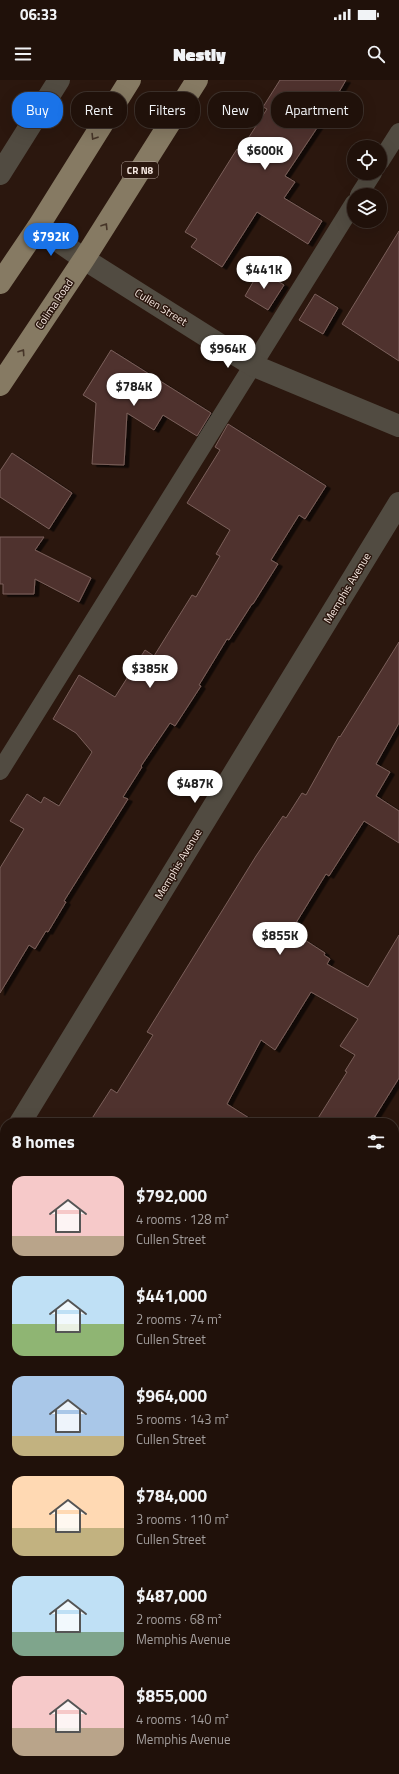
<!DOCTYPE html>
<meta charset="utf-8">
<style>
:root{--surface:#20110a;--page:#281a13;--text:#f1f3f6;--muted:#a29d9c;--line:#3d312b;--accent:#1a73e8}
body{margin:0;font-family:"Titillium Web",sans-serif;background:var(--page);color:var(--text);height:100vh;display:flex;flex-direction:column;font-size:15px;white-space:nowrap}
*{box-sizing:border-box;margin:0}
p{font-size:13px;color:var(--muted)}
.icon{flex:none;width:22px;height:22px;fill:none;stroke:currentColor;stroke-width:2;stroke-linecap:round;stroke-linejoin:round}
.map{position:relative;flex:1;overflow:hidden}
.side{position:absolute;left:0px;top:1038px;width:399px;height:656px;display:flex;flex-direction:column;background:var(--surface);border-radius:16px 16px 0 0;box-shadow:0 4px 16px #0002,0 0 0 1px var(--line)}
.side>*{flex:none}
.guide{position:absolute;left:12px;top:12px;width:375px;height:36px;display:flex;gap:8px}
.tools{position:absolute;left:347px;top:60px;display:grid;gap:8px}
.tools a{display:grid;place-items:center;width:40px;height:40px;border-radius:50%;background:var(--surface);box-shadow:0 4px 16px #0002,0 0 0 1px var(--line);font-size:20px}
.price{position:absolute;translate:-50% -34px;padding:0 9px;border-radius:14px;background:#fff;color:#222;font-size:13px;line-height:26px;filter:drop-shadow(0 1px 2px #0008)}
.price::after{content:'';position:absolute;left:50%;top:24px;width:12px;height:9px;margin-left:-6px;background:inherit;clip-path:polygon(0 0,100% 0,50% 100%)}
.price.on{background:var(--accent);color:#fff}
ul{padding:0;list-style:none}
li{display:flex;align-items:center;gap:12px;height:100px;padding:0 12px}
li span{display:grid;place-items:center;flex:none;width:112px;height:80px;border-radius:12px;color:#555}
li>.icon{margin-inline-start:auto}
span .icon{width:48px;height:48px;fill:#fffc;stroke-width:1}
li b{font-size:17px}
h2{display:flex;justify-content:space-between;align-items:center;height:48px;padding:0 12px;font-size:17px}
.tag{padding:0 14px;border-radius:16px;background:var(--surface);box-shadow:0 4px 16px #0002,0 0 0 1px var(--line);font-size:14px;line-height:36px}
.tag.on{background:var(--accent);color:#fff}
.status{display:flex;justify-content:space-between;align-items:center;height:28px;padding:0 20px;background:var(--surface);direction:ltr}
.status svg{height:11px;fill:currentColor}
header{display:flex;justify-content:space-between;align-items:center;height:52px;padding:0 12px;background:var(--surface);font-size:18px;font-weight:800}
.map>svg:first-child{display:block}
.building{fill:#50332e;stroke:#7a5f5a;filter:url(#shadow)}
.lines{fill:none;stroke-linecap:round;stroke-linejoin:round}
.service{stroke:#514b41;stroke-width:18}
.minor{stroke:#514b41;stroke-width:22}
.tertiary{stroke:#514b41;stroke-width:22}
.primary{stroke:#867a63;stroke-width:22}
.rail-casing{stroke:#a5958d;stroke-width:4.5}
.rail{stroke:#2b170e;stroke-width:3;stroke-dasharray:9;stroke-linecap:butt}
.oneway{stroke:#463528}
.labels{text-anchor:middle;stroke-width:3;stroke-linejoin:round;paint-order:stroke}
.shield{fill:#2b170e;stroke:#b8a8a0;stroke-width:1}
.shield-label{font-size:10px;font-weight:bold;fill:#f4e6df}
.street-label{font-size:11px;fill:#f4e6df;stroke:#2b170e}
</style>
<div class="status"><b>06:33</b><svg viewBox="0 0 49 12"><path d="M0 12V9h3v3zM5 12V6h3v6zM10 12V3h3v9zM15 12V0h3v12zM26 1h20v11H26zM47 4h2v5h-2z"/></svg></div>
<header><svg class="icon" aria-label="menu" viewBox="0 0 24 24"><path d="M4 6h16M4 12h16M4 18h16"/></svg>Nestly<svg class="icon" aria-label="search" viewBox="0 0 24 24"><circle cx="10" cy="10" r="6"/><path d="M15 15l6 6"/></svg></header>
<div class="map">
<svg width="399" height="1694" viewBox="0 0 399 1694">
<defs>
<filter id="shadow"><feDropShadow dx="4.5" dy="2.5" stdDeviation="0" flood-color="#0009"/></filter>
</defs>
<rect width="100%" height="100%" fill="#2b170e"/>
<g class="building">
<path d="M 280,0 L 346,0 L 325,36 L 285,96 L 295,102 L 284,118 L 322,141 L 308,164 L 257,132 L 222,187 L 191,167 L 197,159 L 185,152 L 237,69 L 240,71 L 267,29 L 263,27 Z"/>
<path d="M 399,151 L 399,281 L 342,244 Z"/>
<path d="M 260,190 L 284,205 L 268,230 L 245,216 Z"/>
<path d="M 315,214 L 338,228 L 323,254 L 299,240 Z"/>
<path d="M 111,270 L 211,333 L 197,356 L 163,335 L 154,350 L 127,333 L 124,385 L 92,384 L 96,323 L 83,315 Z"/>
<path d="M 228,344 L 326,406 L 305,439 L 299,435 L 271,480 L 278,484 L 253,524 L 252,524 L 229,560 L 227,559 L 199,605 L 201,606 L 175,646 L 170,643 L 141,686 L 142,687 L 123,717 L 128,719 L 64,821 L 66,822 L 48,852 L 46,851 L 35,869 L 29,865 L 0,913 L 0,788 L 24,749 L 10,741 L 27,714 L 41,723 L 44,717 L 59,726 L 92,672 L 76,653 L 53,639 L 79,595 L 115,617 L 145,570 L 154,576 L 192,515 L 196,517 L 220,476 L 216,474 L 230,450 L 187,423 L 220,370 L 215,367 Z"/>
<path d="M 12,373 L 72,413 L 49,449 L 0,417 L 0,391 Z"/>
<path d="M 0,457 L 44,457 L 35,470 L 91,498 L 79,522 L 35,499 L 34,514 L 3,514 L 3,504 L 0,504 Z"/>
<path d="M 399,562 L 399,643 L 376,684 L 390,692 L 376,716 L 399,731 L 399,763 L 364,741 L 329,796 L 326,794 L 291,851 L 325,873 L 324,875 L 330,879 L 327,884 L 368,907 L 399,855 L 399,998 L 371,1043 L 315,1043 L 347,992 L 345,991 L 355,975 L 340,966 L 358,939 L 311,912 L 275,970 L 261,960 L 227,1024 L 257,1043 L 89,1043 L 111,1009 L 117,1013 L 153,955 L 147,952 L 256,776 L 283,736 L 286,738 L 302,713 L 306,715 L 339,656 L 340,657 Z"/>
</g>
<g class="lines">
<g class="service">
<path d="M 380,82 L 399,52"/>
<path d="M 359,115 L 373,93"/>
<path d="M 0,691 L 354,123"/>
<path d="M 0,1404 L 5,1407"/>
<path d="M 394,1625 L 399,1628"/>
</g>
<g class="minor">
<path d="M 0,94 L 59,0"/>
<path d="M 38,147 L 84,179"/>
<path d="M 20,1043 L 399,423"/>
<path d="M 0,1075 L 5,1067"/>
<path d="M 0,1126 L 5,1129"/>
<path d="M 394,1140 L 399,1132"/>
<path d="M 394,1360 L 399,1363"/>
</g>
<path class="tertiary" d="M 84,179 L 252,285 L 399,346"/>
<g class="primary">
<path d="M 0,203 L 38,147 L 130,0"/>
<path d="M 0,305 L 84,179 L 197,0"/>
</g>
<defs>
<g id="rail">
<path d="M 0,1576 L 5,1579"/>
<path d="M 200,1689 L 209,1694"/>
</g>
</defs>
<use href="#rail" class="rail-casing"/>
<use href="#rail" class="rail"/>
</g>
<defs><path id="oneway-chevron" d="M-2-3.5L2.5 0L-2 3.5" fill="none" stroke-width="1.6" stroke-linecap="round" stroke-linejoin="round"/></defs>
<g class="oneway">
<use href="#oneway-chevron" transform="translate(94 57) rotate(122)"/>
<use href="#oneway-chevron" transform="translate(105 146) rotate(-58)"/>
<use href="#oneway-chevron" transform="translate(22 272) rotate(-56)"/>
</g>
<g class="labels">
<rect class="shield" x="122" y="82" width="36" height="16" rx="3"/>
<g class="shield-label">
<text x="140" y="94">CR N8</text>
</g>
<g class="street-label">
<text transform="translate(54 224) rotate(-56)" y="4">Colima Road</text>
<text transform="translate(161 227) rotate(32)" y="4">Cullen Street</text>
<text transform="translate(347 508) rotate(-59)" y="4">Memphis Avenue</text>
<text transform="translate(178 784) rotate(-59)" y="4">Memphis Avenue</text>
</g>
</g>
</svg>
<div class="tools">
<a><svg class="icon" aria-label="locate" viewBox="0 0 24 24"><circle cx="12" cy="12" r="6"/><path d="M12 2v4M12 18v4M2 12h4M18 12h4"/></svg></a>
<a><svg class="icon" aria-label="layers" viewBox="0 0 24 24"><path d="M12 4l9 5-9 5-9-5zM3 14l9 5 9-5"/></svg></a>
</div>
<b class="price" style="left:265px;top:91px">$600K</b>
<b class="price on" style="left:51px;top:177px">$792K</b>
<b class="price" style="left:264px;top:210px">$441K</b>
<b class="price" style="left:228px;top:289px">$964K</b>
<b class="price" style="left:134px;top:327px">$784K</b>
<b class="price" style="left:150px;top:609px">$385K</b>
<b class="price" style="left:195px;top:724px">$487K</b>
<b class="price" style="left:280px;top:876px">$855K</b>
<div class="guide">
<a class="tag on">Buy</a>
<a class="tag">Rent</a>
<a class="tag">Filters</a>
<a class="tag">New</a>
<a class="tag">Apartment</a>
</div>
<section class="side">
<h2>8 homes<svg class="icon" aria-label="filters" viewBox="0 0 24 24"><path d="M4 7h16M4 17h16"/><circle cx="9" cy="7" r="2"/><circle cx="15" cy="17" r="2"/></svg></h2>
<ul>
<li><span style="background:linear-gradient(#f6c9c9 75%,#b9a48a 0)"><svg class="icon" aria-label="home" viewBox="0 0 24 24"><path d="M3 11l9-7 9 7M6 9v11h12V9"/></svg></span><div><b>$792,000</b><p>4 rooms · 128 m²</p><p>Cullen Street</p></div></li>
<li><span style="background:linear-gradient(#bfe0f5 60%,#8fb573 0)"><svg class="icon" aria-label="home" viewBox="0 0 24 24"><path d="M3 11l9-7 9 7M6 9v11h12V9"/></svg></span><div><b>$441,000</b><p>2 rooms · 74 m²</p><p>Cullen Street</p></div></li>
<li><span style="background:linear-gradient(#a9c7e8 75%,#c2b280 0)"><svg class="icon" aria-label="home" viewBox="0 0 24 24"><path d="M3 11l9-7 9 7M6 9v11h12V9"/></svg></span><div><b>$964,000</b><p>5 rooms · 143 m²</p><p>Cullen Street</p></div></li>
<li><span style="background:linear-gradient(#ffd9b3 65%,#c2b280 0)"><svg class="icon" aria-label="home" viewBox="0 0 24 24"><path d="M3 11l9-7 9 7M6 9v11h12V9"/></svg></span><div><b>$784,000</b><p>3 rooms · 110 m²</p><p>Cullen Street</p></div></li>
<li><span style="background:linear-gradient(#bfe0f5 70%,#7fa58c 0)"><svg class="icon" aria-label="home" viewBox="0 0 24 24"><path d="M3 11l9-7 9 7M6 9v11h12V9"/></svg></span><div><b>$487,000</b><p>2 rooms · 68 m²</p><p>Memphis Avenue</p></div></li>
<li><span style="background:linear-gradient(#f6c9c9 65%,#b9a48a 0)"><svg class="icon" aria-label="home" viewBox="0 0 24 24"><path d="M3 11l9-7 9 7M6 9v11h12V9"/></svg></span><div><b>$855,000</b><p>4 rooms · 140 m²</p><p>Memphis Avenue</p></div></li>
</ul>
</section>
</div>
